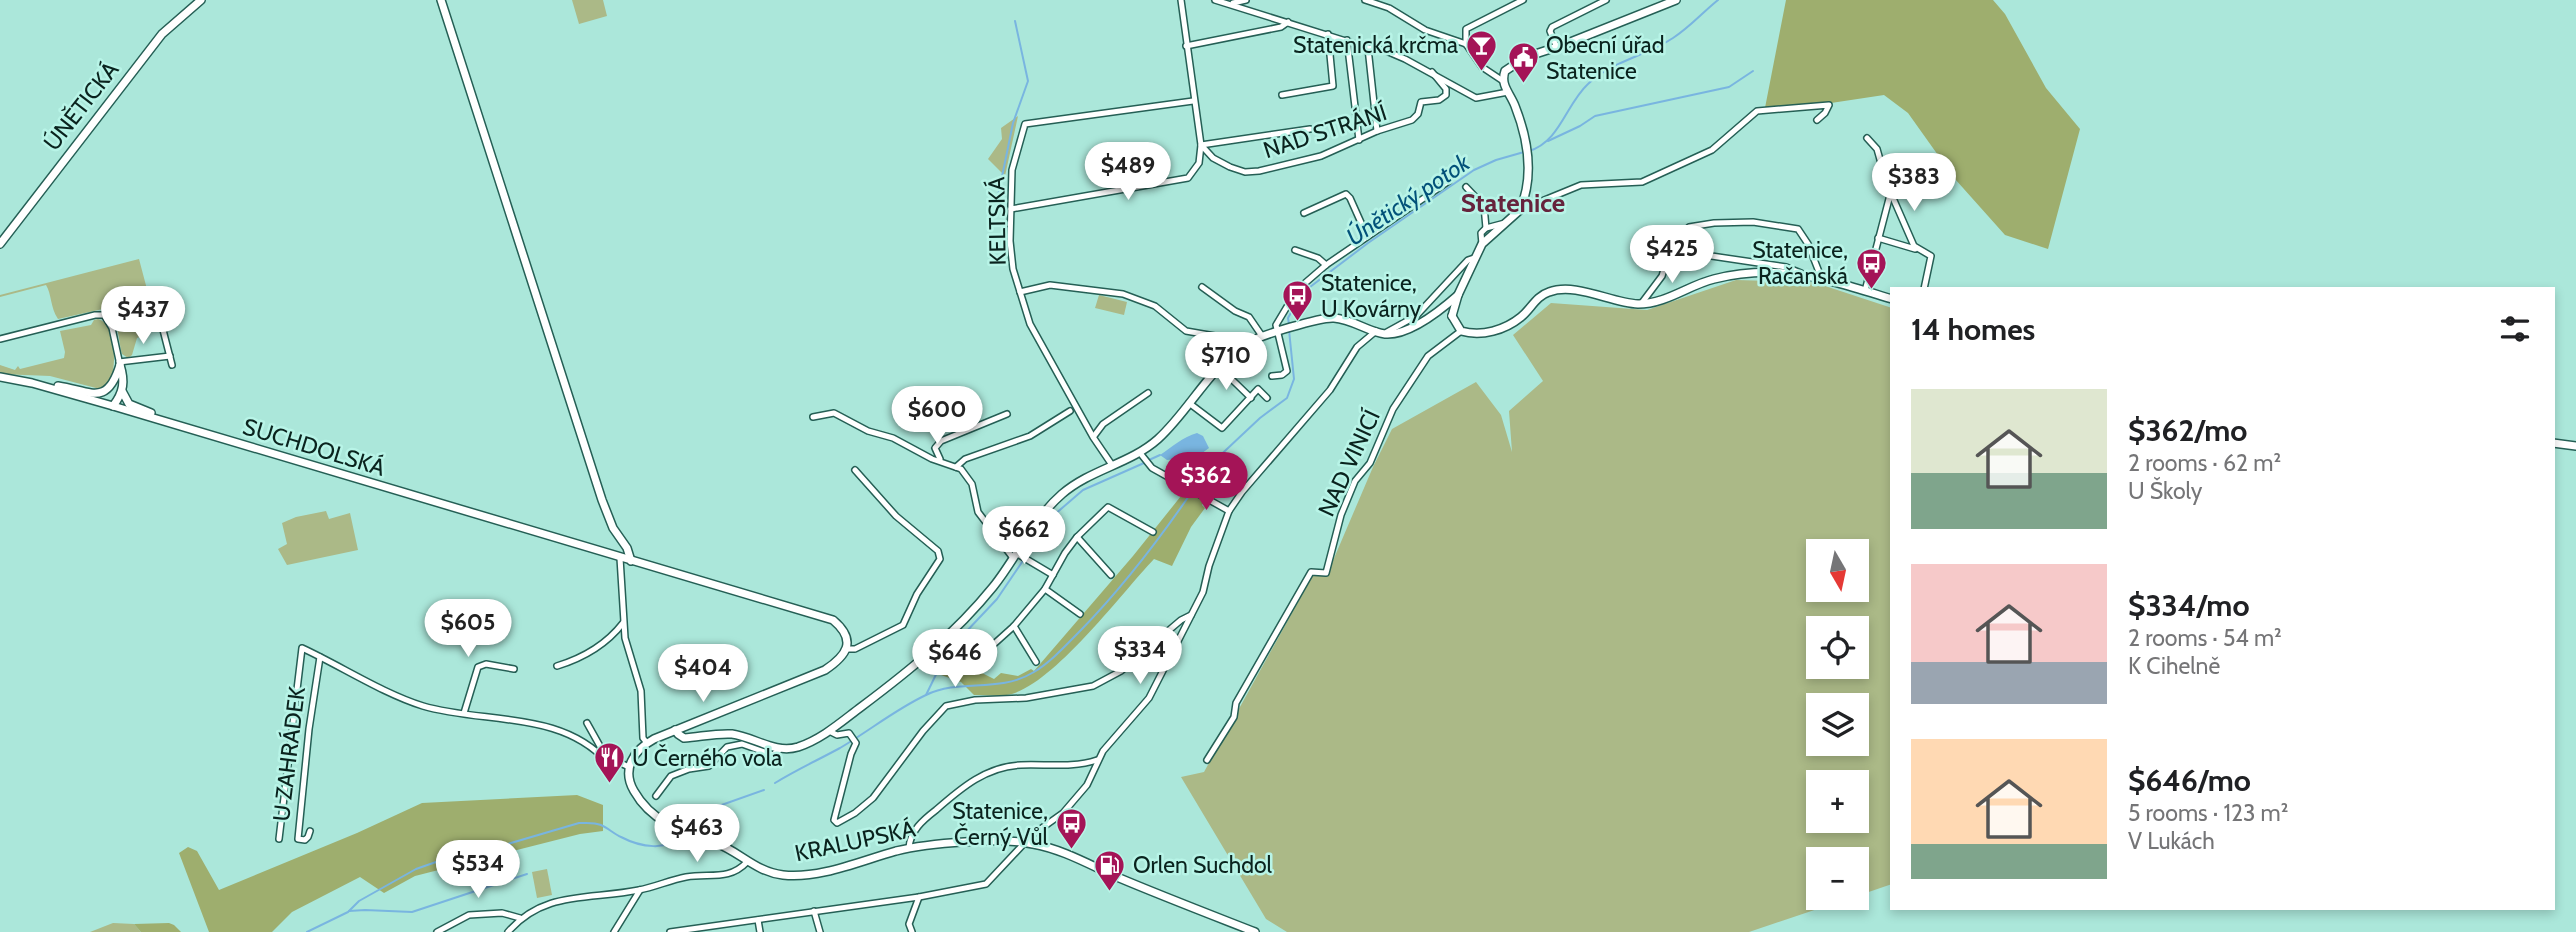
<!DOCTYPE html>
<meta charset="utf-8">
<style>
:root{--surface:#fff;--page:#f6f6f6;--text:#202124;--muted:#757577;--accent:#a41457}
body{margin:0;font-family:Cabin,sans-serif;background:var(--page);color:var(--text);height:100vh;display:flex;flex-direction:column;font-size:26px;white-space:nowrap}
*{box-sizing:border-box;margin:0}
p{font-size:23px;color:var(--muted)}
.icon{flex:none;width:38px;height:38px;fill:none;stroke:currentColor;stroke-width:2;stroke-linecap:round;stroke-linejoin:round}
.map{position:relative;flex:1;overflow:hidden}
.details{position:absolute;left:1890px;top:287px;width:665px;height:623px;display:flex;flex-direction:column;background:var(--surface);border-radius:0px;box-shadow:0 4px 10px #0003}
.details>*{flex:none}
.needle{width:46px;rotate:171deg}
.buttons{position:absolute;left:1806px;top:539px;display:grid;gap:14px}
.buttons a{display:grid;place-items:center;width:63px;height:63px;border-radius:0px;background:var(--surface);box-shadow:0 4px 10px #0003;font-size:35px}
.price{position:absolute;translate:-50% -60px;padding:0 16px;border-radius:24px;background:#fff;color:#222;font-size:23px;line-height:46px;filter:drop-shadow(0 2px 4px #0008)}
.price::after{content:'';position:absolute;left:50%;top:42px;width:21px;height:16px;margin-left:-10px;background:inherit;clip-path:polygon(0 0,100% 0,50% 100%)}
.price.selected{background:var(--accent);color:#fff}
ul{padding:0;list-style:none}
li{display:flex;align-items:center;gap:21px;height:175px;padding:0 21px}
li span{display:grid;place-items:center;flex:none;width:196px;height:140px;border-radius:0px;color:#555}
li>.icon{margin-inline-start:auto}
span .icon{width:84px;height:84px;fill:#fffc;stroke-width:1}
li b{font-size:30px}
h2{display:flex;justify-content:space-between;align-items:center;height:84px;padding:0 21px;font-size:30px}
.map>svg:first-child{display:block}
.green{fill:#abb987;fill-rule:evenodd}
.forest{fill:#9eae6e}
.water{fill:#79b5e0}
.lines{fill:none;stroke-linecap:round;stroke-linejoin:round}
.stream{stroke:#79b5e0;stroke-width:2}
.street-casing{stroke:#255f55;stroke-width:8}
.secondary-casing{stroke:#255f55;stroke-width:10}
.street{stroke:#fff;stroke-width:5}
.secondary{stroke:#fff;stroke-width:7}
.labels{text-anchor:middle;stroke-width:5;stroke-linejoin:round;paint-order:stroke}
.poi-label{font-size:23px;fill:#0a231e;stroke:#b8f4e7;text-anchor:start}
.street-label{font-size:23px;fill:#0a231e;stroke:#b8f4e7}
.water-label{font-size:24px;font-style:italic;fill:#025179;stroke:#b8f4e7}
.quarter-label{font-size:26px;font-weight:bold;fill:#66233c;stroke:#b8f4e7}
</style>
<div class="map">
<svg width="2576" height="932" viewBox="0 0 2576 932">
<rect width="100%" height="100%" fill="#abe7da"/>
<g class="green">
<path d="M 572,0 L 603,0 L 607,16 L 579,24 Z"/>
<path d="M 1018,116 L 1005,176 L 988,159 L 1002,139 L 1001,128 Z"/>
<path d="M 139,259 L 157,327 L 144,330 L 144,335 L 137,338 L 132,355 L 128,358 L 122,354 C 118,340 119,313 103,309 L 58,319 C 50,307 52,295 46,285 L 0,297 L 0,295 Z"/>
<path d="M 1736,280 L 1813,282 L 1892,308 L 1892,884 L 1857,896 L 1857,859 L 1818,859 L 1818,898 L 1850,898 L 1749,932 L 1287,932 L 1266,919 L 1181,777 L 1204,772 L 1313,575 L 1329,570 L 1373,467 L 1392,429 L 1476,382 L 1501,415 L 1512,452 L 1509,411 L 1543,381 L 1513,335 L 1551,303 L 1647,310 ZM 1818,551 L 1857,551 L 1857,590 L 1818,590 ZM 1818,628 L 1857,628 L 1857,667 L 1818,667 ZM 1818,705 L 1857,705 L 1857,744 L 1818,744 ZM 1818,782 L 1857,782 L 1857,821 L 1818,821 Z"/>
<path d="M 1099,295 L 1127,302 L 1124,315 L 1095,308 Z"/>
<path d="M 98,319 C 119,324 116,371 109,386 L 97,391 L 96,388 L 50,376 L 0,374 L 0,365 L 15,370 L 18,366 L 20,369 L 64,358 L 65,352 L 60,331 L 91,325 L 94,320 Z"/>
<path d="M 326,511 L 329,519 L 350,513 L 358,550 L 287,565 L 278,549 L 287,544 L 282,523 L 296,517 Z"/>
<path d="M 547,869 L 552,895 L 537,898 L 532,872 Z"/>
<path d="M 113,923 L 134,924 L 141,932 L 90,932 Z"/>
</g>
<g class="forest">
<path d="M 1786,0 L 1993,0 L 2005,14 L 2046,88 L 2080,129 L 2048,249 L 2005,235 L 1955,179 L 1908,113 L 1884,95 L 1764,113 Z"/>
<path d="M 1181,496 L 1193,496 L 1205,500 L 1202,505 L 1205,508 L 1191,527 L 1172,566 L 1154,559 C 1120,595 1057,680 1012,694 C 1001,697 986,695 974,695 L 961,682 L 941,675 L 949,661 L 968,666 L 994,679 L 1001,673 L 1018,676 L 1031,669 L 1034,671 L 1133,556 Z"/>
<path d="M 577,795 L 603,805 L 603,831 L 580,834 L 415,876 L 384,893 L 360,877 L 292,912 L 272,932 L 209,932 L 179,853 L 188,847 L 197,851 L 219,890 L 357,833 L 422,803 Z"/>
<path d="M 169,923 L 174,925 L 181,932 L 141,932 L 134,924 Z"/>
</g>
<path class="water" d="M 1197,433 L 1203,436 L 1209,448 L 1190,462 L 1181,455 L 1176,459 L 1167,460 L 1160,455 C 1172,447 1183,437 1197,433 Z"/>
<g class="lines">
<g class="stream">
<path d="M 1548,141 L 1580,126 L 1595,116 L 1729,87 L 1753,71"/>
<path d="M 1529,151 C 1560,142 1566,104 1588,84 C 1612,61 1646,56 1673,38 C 1689,28 1703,12 1718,0"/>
<path d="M 996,206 L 1013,123 L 1028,81 L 1015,21"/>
<path d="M 1289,324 L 1288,318 L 1298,300 L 1310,287 L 1368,243 L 1474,170 L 1496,160 L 1524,152"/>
<path d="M 1149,460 L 1160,455"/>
<path d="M 1194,489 L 1211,464 L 1260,418 L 1287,398 L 1294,379 L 1289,330"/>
<path d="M 926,695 L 947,652 L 997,599 L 1054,515 L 1083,490 L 1144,463"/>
<path d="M 775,783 C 796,770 818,760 840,748 C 869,731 896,709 926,695 C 961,678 998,694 1034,672 C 1052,661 1066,645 1081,630 C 1122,588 1158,541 1191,493"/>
<path d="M 690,829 L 713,808 L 764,790"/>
<path d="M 349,911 L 365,910 L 412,912 L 527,874"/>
<path d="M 307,932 L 348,912 L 359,901 L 416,869 L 456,855 L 494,848 L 579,823 C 587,823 594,822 601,825 C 608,828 614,834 621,837 C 640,847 667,852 684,835"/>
</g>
<defs>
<g id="street">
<path d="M 1181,0 L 1201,145 L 1213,158 L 1230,167 L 1245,172 L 1259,171 L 1321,156 L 1377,131 L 1412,120 L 1418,114 L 1421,102 L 1439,100 L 1446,95 L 1446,89 L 1432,72"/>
<path d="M 1215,0 L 1368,48 L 1384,50 L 1405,59 L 1476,98 L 1508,92"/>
<path d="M 1365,0 L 1389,8 L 1425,30 L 1466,44 L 1482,67 L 1503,81"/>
<path d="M 1233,3 L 1246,0"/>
<path d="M 1347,40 L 1359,140"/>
<path d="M 1466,44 L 1466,29 L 1523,0"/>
<path d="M 1186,46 L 1281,27 L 1288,22"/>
<path d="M 1368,48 L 1377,131"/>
<path d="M 1557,48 L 1550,31 L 1552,27 L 1606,0"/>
<path d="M 1282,95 L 1333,86 L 1328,34"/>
<path d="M 1867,138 L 1877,149 L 1890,195 L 1893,198 L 1914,246 L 1931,256 L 1924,289"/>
<path d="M 1466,187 L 1484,206 L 1486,228"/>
<path d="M 1011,209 L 1188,178 L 1199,163 L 1201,145 L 1310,129"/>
<path d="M 1520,210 L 1581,185 L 1642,182 L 1712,150 L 1757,111 L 1829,105 L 1825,113 L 1817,120"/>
<path d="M 1304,213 L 1346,194 L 1350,198 L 1367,236"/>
<path d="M 1878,238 L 1915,249"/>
<path d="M 1482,244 L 1481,233 L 1486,228 L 1505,223"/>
<path d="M 1295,250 L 1318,258 L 1326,265"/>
<path d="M 1671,250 L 1786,267 L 1801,273"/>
<path d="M 1202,287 L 1235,311 L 1249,317 L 1262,336"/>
<path d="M 1865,291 L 1890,195"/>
<path d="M 1020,292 L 1050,285 L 1123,294 L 1155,306 L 1186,331 L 1232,339 L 1246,344"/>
<path d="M 1641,304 L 1662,276 L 1672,244 L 1689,227 L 1714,223 L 1753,222 L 1798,229 L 1808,244 L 1821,277"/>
<path d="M 162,326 L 172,365"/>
<path d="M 1387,332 L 1416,316 L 1468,260 L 1474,258"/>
<path d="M 0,339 L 95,315 L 104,315 L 112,328 L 120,365"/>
<path d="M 119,362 L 170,356"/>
<path d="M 1220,368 L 1251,398"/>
<path d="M 1272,376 L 1282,375 L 1287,371 L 1276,325 L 1297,290 L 1326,265 L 1449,181"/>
<path d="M 1189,403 L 1222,428 L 1258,389 L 1267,398"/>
<path d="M 813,417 L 834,413 L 868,431 L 893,438 L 932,459 L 961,469 L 972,484 L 978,512 L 1013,558"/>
<path d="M 1094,436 L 1103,424 L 1148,393"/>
<path d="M 1140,453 L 1152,468 L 1229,511"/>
<path d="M 940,459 L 935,448 L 941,441 L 1007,414"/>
<path d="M 1112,465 L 1093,437 L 1030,324 L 1013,269 L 1010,241 L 1012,170 L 1025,124 L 1193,101"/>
<path d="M 956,467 L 965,459 L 1030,436 L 1070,411"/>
<path d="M 1077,537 L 1111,575"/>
<path d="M 1016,553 L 1053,575"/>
<path d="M 620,558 L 625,638 L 641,691 L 643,738 L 647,743"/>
<path d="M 1045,589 L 1080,614"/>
<path d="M 1014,626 L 1036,662"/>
<path d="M 847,649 L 855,649 L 903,625 L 917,594 L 940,559 L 938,551 L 896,516 L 855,470"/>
<path d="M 978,663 L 984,653 L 1014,626 L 1045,589 L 1065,553 L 1077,537 L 1108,507 L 1153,532"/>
<path d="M 557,666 C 583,658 606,645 623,623"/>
<path d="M 464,713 L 478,667 L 486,664 L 514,669"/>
<path d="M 587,723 L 601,748 L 599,753"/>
<path d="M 829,731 L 837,735 L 849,733 L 856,743 L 851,754 L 834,820 L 837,823 L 855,813 L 873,798 L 923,731 L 946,706 L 975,700 L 1026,698 L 1093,686 L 1121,671 L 1181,620 L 1191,615"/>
<path d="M 1207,760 L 1234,717 L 1236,703 L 1311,572 L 1326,573 L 1341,515 L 1355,481 L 1370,463 L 1393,409 L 1428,356 L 1461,331"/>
<path d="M 656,796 L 671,776 L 689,769 L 709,766 L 727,747 L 742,744 L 773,755 L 781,748"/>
<path d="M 310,831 L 308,837 L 305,840 L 298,839 L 309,729 L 320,657"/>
<path d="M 279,839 L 302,648 C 341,666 382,693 423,706 C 484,724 562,710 608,763 L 616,761 L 629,767"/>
<path d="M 909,848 C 910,831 923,820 936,810 C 961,788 987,766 1021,765 C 1047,764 1073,768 1097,760"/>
<path d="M 814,911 L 820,932"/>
<path d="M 758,920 L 760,932"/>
<path d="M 437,932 L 469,915 L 502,913 L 520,918"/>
<path d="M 508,932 C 544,890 590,900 639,890 C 655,887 670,880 686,877 C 710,873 729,881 747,862"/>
<path d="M 614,932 L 640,890"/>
<path d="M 670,932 L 919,897 L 986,884 L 1032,835 L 1063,813 L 1087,785 L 1103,751 L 1149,698 L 1203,592 L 1209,566 L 1229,511 L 1242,492 L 1330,390 L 1357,347 L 1376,331"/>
<path d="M 912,932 L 909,924 L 919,897"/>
</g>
<g id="secondary">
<path d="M 441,0 L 602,500 L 613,528 L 627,548 L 631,561"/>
<path d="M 0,244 L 162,34 L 201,0"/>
<path d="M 1452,316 L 1461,331 C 1482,337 1505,330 1521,317 C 1531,309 1536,296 1549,292 C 1576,282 1611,303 1638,304 C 1666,304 1689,285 1714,279 C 1781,262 1829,280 1892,299"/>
<path d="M 1452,316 L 1458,295 L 1482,244 L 1520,210 C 1534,177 1528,139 1515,106 C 1510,93 1500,85 1505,71 L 1526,57 L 1563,45 L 1676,0"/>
<path d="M 0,377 L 32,383 L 113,406 L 833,620 C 858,641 846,656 825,670 L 654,739 C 634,750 621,769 634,791 C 652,823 684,832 716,843 C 740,852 756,872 783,875 C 820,879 860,861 896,851 C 928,843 1001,837 1033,844 C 1062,849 1090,865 1117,877 C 1162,896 1209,914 1255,932"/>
<path d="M 58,386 C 91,391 107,407 120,365"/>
<path d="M 122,391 L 129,404 L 151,413"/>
<path d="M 113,406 C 124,392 125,381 120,365"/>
<path d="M 2553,443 L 2576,446"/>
<path d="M 675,730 L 678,734 L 684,738 C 700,737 715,733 732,734 C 754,737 775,754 798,747 C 822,739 841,722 861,707 C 909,671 955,634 993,587 C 1018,556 1032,520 1062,494 C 1091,469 1130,464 1158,439 C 1190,410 1210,366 1248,343 C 1260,335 1321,317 1334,318 C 1352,319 1368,332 1385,334 C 1409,336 1441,310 1458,295"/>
</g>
</defs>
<use href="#street" class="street-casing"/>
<use href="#secondary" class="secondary-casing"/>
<use href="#street" class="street"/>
<use href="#secondary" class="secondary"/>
</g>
<defs>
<symbol id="bar-pin" viewBox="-11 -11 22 30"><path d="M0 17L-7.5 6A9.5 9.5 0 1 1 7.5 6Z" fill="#a41457" stroke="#b8f4e7"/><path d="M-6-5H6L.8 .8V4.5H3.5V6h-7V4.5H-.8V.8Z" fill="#fff"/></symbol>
<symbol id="civic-pin" viewBox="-11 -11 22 30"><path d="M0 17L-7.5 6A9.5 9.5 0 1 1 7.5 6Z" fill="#a41457" stroke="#b8f4e7"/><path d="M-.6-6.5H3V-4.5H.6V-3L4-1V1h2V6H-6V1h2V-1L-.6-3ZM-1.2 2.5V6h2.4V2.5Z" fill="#fff"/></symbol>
<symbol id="bus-pin" viewBox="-11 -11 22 30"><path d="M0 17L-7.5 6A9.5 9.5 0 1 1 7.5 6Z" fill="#a41457" stroke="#b8f4e7"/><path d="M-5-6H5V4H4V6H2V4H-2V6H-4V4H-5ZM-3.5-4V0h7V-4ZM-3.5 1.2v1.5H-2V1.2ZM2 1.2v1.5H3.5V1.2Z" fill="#fff"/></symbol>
<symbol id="restaurant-pin" viewBox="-11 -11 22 30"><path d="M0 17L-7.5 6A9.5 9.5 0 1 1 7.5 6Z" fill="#a41457" stroke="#b8f4e7"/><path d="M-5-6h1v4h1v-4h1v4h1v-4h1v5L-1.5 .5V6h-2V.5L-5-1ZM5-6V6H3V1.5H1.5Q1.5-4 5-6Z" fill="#fff"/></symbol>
<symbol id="fuel-pin" viewBox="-11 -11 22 30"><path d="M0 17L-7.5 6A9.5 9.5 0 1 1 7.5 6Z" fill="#a41457" stroke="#b8f4e7"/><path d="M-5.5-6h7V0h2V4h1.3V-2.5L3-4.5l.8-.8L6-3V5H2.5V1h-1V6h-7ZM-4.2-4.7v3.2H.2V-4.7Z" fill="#fff"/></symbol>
</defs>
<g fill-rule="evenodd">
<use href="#bar-pin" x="1464" y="28" width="35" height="47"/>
<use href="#civic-pin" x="1506" y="40" width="35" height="47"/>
<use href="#bus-pin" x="1854" y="246" width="35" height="47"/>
<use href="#bus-pin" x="1280" y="278" width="35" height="47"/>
<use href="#restaurant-pin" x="592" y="740" width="35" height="47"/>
<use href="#bus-pin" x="1054" y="806" width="35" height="47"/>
<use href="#fuel-pin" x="1092" y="848" width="35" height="47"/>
</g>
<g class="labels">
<g class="poi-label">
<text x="1458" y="53" text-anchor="end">Statenická krčma</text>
<text x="1546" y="53">Obecní úřad<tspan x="1546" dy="26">Statenice</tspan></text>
<text x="1848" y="258" text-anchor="end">Statenice,<tspan x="1848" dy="26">Račanská</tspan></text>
<text x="1321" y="291">Statenice,<tspan x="1321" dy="26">U Kovárny</tspan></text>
<text x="632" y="766">U Černého vola</text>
<text x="1048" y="819" text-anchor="end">Statenice,<tspan x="1048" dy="26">Černý Vůl</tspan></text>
<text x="1133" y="873">Orlen Suchdol</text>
</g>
<g class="street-label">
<text transform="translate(81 106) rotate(-52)" y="8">ÚNĚTICKÁ</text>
<text transform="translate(1325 131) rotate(-18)" y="8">NAD STRÁNÍ</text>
<text transform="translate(997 221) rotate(-91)" y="8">KELTSKÁ</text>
<text transform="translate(314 447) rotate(17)" y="8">SUCHDOLSKÁ</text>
<text transform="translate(1349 463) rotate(-65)" y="8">NAD VINICÍ</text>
<text transform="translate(289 754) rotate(-83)" y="8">U ZAHRÁDEK</text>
<text transform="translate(855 841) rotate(-12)" y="8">KRALUPSKÁ</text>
</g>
<g class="water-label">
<text transform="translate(1408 200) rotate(-34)" y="8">Únětický potok</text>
</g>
<g class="quarter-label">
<text x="1513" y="212">Statenice</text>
</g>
</g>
</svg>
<div class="buttons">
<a><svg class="needle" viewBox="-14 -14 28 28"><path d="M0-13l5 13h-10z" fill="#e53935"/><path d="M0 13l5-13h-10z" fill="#757577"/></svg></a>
<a><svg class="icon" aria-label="locate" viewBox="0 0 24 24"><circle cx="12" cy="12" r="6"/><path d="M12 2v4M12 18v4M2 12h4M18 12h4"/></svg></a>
<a><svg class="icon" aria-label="layers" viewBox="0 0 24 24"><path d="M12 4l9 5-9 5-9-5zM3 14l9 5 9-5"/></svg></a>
<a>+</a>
<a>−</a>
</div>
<b class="price" style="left:1128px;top:202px">$489</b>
<b class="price" style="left:1914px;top:213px">$383</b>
<b class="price" style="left:1672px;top:285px">$425</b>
<b class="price" style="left:143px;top:346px">$437</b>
<b class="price" style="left:1226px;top:392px">$710</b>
<b class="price" style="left:937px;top:446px">$600</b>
<b class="price selected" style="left:1206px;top:512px">$362</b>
<b class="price" style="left:1024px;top:566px">$662</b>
<b class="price" style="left:468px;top:659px">$605</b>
<b class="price" style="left:1140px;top:686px">$334</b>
<b class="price" style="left:955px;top:689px">$646</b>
<b class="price" style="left:703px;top:704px">$404</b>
<b class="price" style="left:697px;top:864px">$463</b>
<b class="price" style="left:478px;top:900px">$534</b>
<section class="details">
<h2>14 homes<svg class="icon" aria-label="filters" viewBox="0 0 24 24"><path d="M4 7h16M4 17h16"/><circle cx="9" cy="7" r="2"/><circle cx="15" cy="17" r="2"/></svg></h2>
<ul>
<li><span style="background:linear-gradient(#dfe7d0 60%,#7fa58c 0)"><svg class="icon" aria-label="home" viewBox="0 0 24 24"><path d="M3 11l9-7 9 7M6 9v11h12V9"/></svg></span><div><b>$362/mo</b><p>2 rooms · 62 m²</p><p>U Školy</p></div></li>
<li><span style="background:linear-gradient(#f6c9c9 70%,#9aa5b1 0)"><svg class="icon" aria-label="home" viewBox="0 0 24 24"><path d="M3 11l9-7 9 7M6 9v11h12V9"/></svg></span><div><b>$334/mo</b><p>2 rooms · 54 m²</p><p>K Cihelně</p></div></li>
<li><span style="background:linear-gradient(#ffd9b3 75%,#7fa58c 0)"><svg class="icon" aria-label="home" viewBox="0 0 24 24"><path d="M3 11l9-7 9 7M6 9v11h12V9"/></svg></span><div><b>$646/mo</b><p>5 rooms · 123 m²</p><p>V Lukách</p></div></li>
</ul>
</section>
</div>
